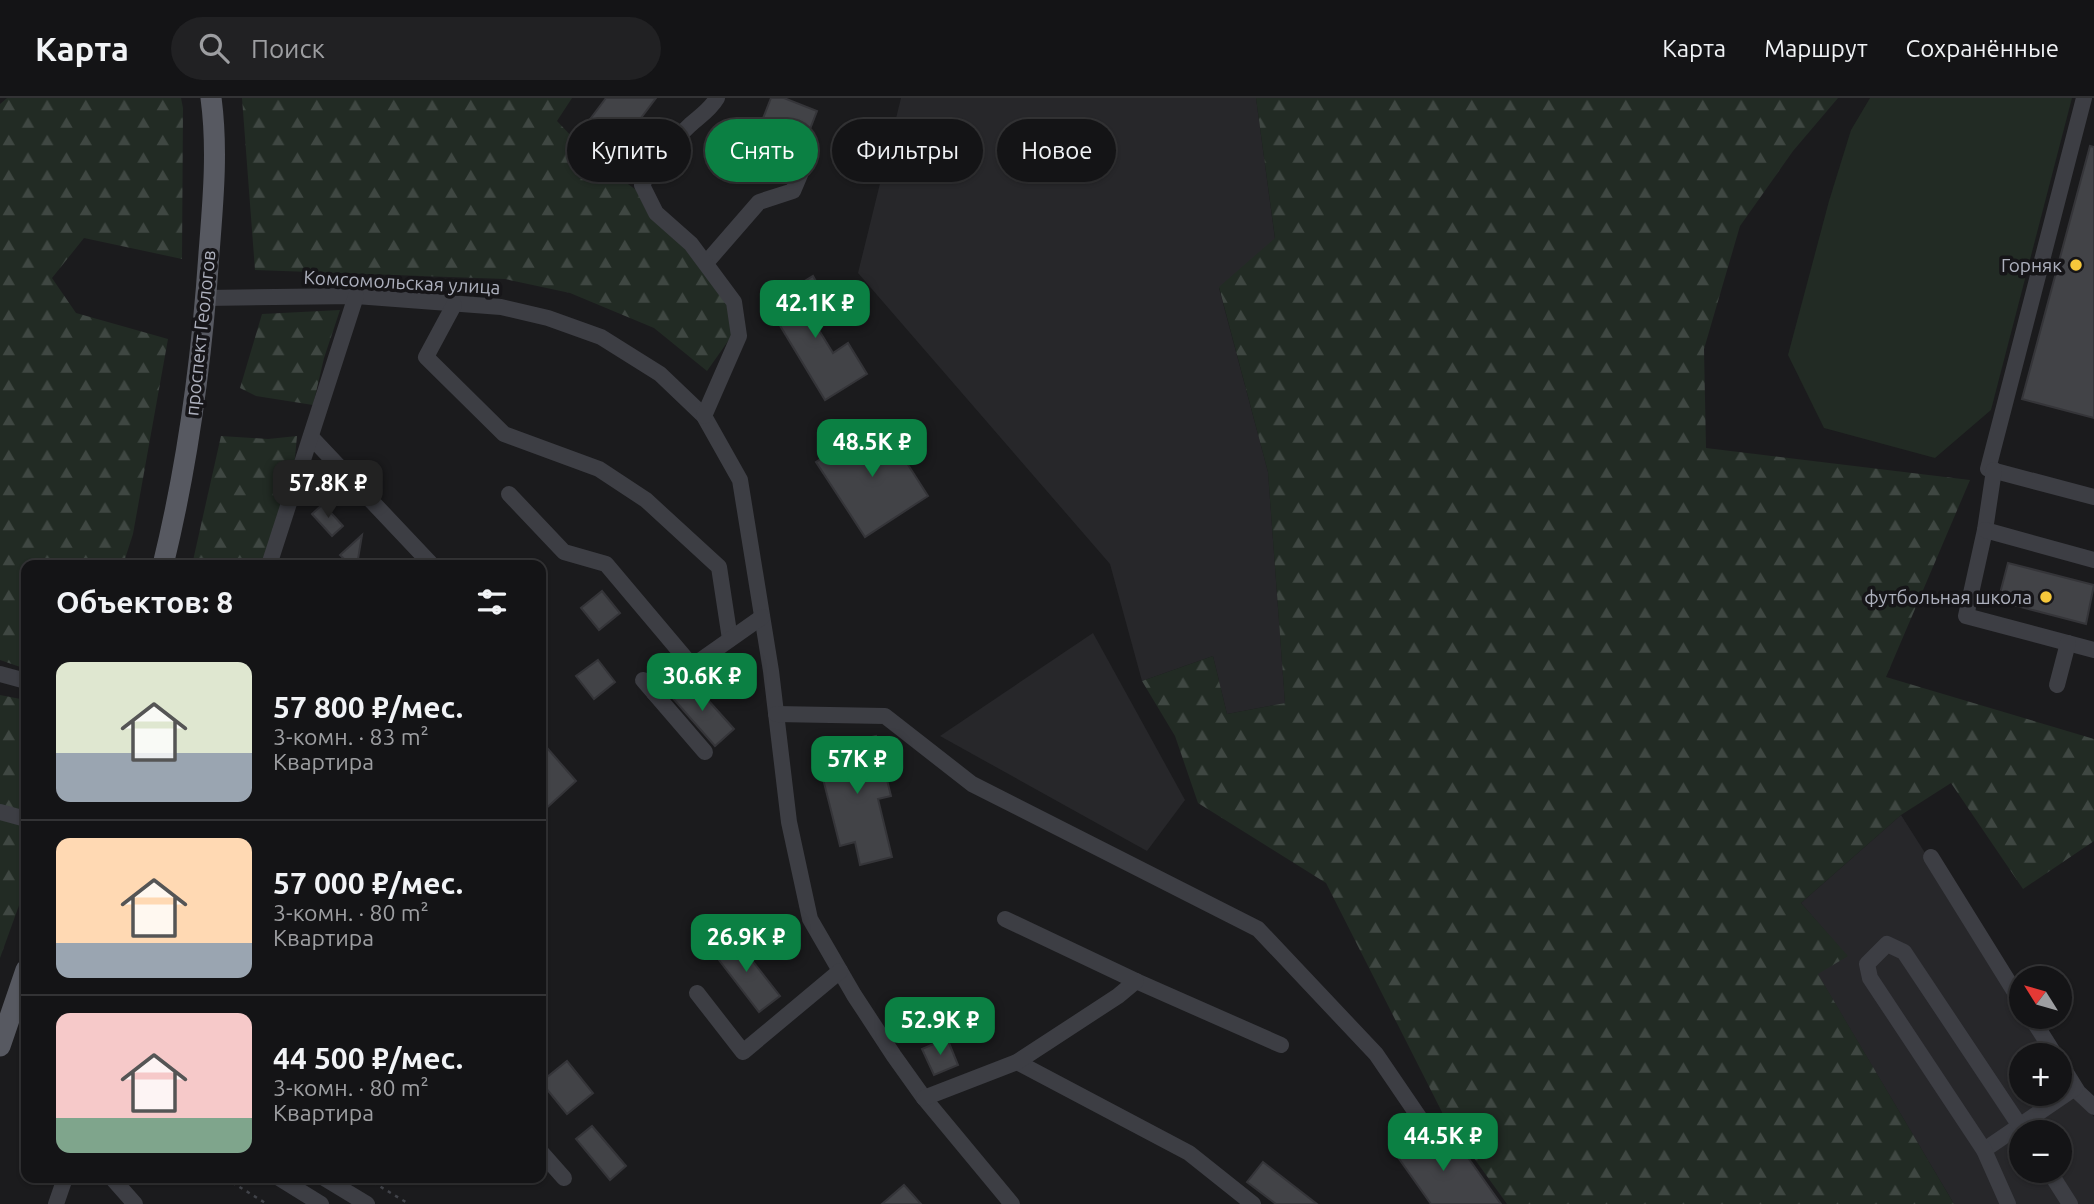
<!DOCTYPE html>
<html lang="ru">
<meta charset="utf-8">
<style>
:root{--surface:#141416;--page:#212123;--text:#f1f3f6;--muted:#9d9ea1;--line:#333335;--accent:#0b8043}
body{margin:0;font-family:Ubuntu,sans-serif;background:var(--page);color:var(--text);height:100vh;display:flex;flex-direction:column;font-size:26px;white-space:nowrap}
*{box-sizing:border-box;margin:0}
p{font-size:23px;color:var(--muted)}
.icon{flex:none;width:38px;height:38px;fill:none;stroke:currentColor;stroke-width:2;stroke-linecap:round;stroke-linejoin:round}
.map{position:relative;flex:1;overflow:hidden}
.drawer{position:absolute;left:21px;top:462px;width:525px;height:623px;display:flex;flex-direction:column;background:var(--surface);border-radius:14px;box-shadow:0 2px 5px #0004,0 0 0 2px var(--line)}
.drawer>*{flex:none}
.guide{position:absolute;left:567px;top:21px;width:665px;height:63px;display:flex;gap:14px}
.needle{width:46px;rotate:307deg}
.controls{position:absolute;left:2009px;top:868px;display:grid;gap:14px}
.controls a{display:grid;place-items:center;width:63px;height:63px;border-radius:50%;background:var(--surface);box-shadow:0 2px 5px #0004,0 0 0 2px var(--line);font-size:35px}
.price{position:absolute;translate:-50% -60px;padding:0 16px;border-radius:14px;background:var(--accent);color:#fff;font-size:23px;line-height:46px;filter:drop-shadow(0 2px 4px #0008)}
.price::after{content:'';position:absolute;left:50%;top:42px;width:21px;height:16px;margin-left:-10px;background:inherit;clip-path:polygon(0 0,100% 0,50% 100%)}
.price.active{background:#222;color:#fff}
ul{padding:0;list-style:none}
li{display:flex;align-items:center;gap:21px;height:175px;padding:0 35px}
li+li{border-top:2px solid var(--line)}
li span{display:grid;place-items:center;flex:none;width:196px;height:140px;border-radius:14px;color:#555}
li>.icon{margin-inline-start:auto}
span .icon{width:84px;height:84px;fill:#fffc;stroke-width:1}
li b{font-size:30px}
h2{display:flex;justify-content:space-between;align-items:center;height:84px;padding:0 35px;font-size:30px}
.pill{padding:0 24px;border-radius:32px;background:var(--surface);box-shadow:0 2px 5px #0004,0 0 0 2px var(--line);font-size:24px;line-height:63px}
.pill.active{background:var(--accent);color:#fff}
header{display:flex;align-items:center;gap:42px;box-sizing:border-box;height:98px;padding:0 35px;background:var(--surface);border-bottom:2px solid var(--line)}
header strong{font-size:33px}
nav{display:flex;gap:38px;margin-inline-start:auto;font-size:24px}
.search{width:490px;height:63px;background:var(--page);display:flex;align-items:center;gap:18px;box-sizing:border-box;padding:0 24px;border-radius:38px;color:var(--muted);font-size:26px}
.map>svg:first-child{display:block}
.built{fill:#27272a;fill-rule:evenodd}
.forest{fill:url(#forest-firs)}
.garden{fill:#222b24}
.building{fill:#424347;stroke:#353539;stroke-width:2}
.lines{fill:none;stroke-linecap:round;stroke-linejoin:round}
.path{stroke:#414349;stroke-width:2.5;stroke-dasharray:3.5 5;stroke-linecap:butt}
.minor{stroke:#3d3e44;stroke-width:16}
.major{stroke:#575961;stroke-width:21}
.poi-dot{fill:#f5c73b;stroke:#161518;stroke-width:2.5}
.labels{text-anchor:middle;stroke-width:7;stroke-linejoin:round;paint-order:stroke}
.poi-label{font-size:19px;fill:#adb0bd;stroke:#161518;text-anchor:end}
.street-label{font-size:19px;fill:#adb0bd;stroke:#161518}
</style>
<header>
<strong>Карта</strong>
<div class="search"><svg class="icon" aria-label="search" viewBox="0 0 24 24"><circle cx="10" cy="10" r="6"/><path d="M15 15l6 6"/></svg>Поиск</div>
<nav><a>Карта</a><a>Маршрут</a><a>Сохранённые</a></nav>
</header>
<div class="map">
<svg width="2094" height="1106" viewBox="0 0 2094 1106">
<defs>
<pattern id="forest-firs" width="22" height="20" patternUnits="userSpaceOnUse" patternTransform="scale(1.75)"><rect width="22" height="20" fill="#222b24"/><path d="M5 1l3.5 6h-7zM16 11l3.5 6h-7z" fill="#3f4742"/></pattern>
</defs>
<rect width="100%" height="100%" fill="#1b1b1d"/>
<g class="built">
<path d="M 901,0 L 1256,0 L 1275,141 L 1219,190 L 1268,374 L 1285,605 L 1227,616 L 1213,558 L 1142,583 L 1110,466 L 858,175 Z"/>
<path d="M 1093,535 L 1185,702 L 1147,753 L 940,638 Z"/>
<path d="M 1901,717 L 2021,906 L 2021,919 L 2029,919 L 2054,957 L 2021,957 L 2021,996 L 2060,996 L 2060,966 L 2094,1019 L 2094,1106 L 1954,1106 L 1817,875 L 1847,858 L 1801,805 ZM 2021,1034 L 2060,1034 L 2060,1073 L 2021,1073 Z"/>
</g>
<g class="forest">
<path d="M 7,0 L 181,0 L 183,10 L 182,161 L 84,140 L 52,180 L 76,215 L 168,241 L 133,436 L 123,467 L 26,467 L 26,571 L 0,562 L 0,6 Z"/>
<path d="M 242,0 L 572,0 L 557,23 L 594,62 L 649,101 L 706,165 L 738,229 L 707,273 L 654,230 L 570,195 L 505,181 L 255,172 Z"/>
<path d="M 1256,0 L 1838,0 L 1793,53 L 1740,128 L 1704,251 L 1706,350 L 1970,382 L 1886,579 L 2094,641 L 2094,743 L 2023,791 L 1951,685 L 1901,717 L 1801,805 L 1848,858 L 1818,876 L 1954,1106 L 1507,1106 L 1445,1020 L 1326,785 L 1198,705 L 1175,638 L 1142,583 L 1213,558 L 1227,616 L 1285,605 L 1268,374 L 1219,189 L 1275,140 Z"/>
<path d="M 340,212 L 324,260 L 313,307 L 256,298 L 240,290 L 262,216 Z"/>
<path d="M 221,338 L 268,341 L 297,338 L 294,370 L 264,467 L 192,467 Z"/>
<path d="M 0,597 L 26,602 L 26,788 L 0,860 Z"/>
</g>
<path class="garden" d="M 1870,0 L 2072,0 L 1991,312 L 1935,360 L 1824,330 L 1788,257 L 1829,103 L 1851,32 Z"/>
<g class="building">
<path d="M 606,0 L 656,0 L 616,53 L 585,28 Z"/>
<path d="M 771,0 L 784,0 L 817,13 L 805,44 L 800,49 L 791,72 L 749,56 Z"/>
<path d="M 2090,48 L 2094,49 L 2094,320 L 2022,301 Z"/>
<path d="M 813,178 L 828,204 L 809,216 L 833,255 L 848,245 L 867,276 L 825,302 L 767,206 Z"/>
<path d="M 880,323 L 928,398 L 865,439 L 816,364 Z"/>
<path d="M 323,406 L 343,428 L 332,438 L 312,416 Z"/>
<path d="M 362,437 L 357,467 L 350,467 L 340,457 Z"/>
<path d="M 2008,465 L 2094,487 L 2086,526 L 1998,503 Z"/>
<path d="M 602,493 L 620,515 L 599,532 L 581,510 Z"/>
<path d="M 598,562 L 615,584 L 594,601 L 576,578 Z"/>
<path d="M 690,582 L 734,631 L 715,648 L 670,597 Z"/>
<path d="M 876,638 L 891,698 L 878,701 L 892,759 L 860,767 L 855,744 L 840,748 L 816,653 Z"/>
<path d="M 541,643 L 576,683 L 541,715 Z"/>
<path d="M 732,837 L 780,898 L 759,914 L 712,853 Z"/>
<path d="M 947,940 L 958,967 L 934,977 L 922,951 Z"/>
<path d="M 567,963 L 593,995 L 567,1016 L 541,984 Z"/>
<path d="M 592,1028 L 626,1068 L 610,1082 L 576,1041 Z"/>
<path d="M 1414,1031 L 1427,1050 L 1434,1055 L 1442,1052 L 1446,1046 L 1454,1040 L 1501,1106 L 1431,1106 L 1390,1048 Z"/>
<path d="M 1263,1064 L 1317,1106 L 1276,1106 L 1247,1084 Z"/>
<path d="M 904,1087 L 921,1106 L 882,1106 Z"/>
</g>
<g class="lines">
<g class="path">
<path d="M 225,1080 L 267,1106"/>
<path d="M 366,1080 L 409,1106"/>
</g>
<g class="minor">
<path d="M 2084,0 L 1988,371 L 2094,399"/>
<path d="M 706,165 L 759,104 L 793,93 L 810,53"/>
<path d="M 206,200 L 356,198 L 501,209 L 548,220 L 601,239 L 660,276 L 704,318 L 740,382 L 771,573 L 789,724 L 810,821 L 854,897 L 894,958 L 924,1000 L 1012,1106"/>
<path d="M 454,207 L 426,259 L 504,336 L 599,371 L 646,402 L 719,469 L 730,541"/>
<path d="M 704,318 L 739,238 L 734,204 L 691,146 L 656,115 L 642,87 C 654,64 671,45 690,27 C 700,18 710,12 717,0"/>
<path d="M 311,339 L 432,467"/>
<path d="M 1994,372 L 1985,432 L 1966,518 L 2094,552"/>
<path d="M 509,396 L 564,454 L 606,466 L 692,568"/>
<path d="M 1985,432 L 2094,462"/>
<path d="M 269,467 L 356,198"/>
<path d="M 0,576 L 26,583"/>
<path d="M 643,582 L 705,654"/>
<path d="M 2057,587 L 2068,545"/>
<path d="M 654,595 L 762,519"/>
<path d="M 776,616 L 885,618 L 972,686 L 1258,831 L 1376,956 L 1436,1044"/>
<path d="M 0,714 L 26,721"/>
<path d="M 1931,759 L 2021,904"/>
<path d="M 1136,883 L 1281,947"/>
<path d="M 697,895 L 743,954 L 840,873"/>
<path d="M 2031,919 L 2055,957"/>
<path d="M 1017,964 L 1189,1055 L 1253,1106"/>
<path d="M 2060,965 L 2078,994 L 2094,1009"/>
<path d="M 924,1000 L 1017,964 L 1118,898 L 1136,883 L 1005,821"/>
<path d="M 1984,1052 L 2075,990"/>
<path d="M 541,1054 L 564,1080"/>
<path d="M 2049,1073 L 2070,1106"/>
<path d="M 112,1080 L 135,1106"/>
<path d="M 279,1080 L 321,1106"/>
<path d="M 324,1080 L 367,1106"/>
<path d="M 56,1106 L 65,1080"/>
<path d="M 2008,1106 L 1984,1052 L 1870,880 L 1867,866 L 1887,846 L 1904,854 L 2024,1034"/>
</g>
<g class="major">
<path d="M 163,467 C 188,365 202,260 209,155 C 213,104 218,51 211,0"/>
<path d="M 0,948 L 26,872"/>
</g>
</g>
<g class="poi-dot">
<circle cx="2076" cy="167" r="7"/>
<circle cx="2046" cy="499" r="7"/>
</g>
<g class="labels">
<g class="poi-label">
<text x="2062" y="174">Горняк</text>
<text x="2032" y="506">футбольная школа</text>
</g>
<g class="street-label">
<text transform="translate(402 184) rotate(3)" y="7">Комсомольская улица</text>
<text transform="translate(200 235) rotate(-84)" y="7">проспект Геологов</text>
</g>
</g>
</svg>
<div class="controls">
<a><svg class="needle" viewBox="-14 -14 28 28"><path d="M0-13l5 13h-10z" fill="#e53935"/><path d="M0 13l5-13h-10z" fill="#9d9ea1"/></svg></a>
<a>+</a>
<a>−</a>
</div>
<b class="price" style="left:815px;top:242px">42.1K ₽</b>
<b class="price" style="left:872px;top:381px">48.5K ₽</b>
<b class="price active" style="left:328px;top:422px">57.8K ₽</b>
<b class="price" style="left:702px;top:615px">30.6K ₽</b>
<b class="price" style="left:857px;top:698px">57K ₽</b>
<b class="price" style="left:746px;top:876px">26.9K ₽</b>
<b class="price" style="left:940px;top:959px">52.9K ₽</b>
<b class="price" style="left:1443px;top:1075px">44.5K ₽</b>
<div class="guide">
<a class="pill">Купить</a>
<a class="pill active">Снять</a>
<a class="pill">Фильтры</a>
<a class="pill">Новое</a>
</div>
<section class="drawer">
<h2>Объектов: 8<svg class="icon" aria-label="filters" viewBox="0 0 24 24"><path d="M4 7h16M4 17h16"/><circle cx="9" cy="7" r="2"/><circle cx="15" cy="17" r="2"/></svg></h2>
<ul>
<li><span style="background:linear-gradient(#dfe7d0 65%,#9aa5b1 0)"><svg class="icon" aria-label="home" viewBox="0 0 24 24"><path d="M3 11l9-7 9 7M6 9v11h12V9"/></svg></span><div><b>57 800 ₽/мес.</b><p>3-комн. · 83 m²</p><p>Квартира</p></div></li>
<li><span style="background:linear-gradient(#ffd9b3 75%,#9aa5b1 0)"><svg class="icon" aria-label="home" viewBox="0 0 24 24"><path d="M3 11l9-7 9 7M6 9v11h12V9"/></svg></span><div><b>57 000 ₽/мес.</b><p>3-комн. · 80 m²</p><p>Квартира</p></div></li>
<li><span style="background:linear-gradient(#f6c9c9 75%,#7fa58c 0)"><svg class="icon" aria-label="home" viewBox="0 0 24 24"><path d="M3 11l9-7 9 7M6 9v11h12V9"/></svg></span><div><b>44 500 ₽/мес.</b><p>3-комн. · 80 m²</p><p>Квартира</p></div></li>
</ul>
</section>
</div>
